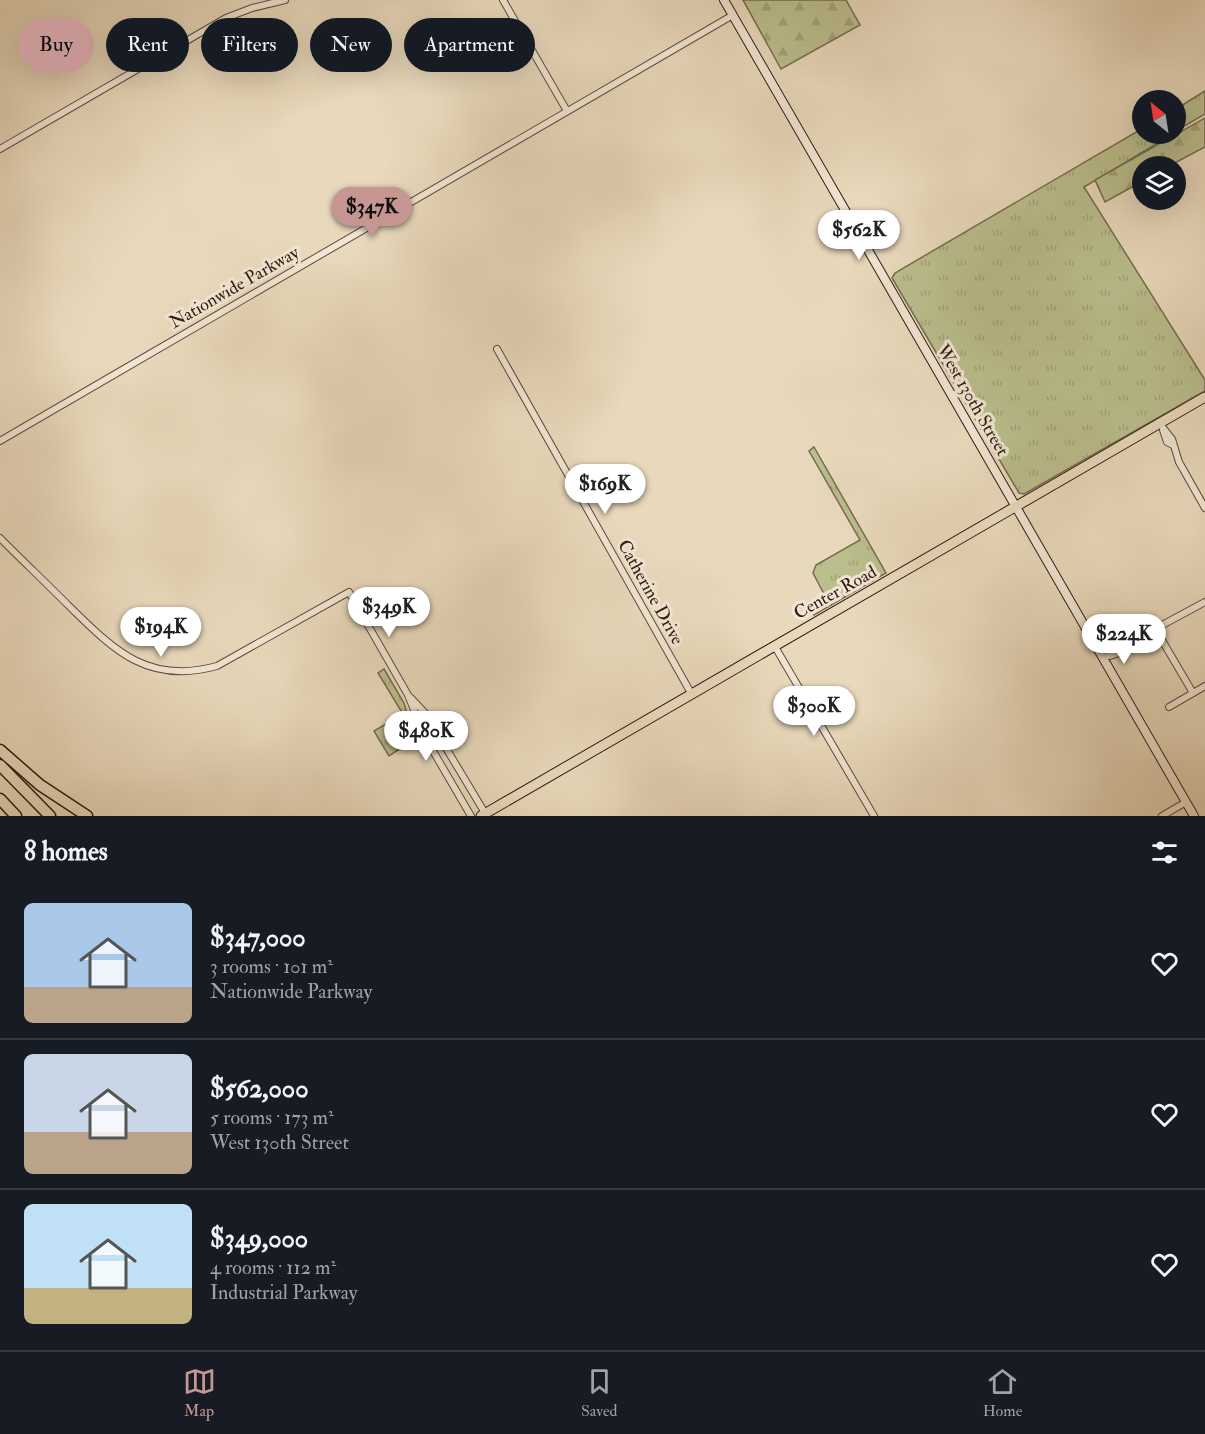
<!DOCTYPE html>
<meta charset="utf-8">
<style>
:root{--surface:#171b24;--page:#242831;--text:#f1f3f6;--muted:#9ea1a6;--line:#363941;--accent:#c59692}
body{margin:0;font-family:"IM FELL Double Pica",serif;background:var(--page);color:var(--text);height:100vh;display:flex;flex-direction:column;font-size:22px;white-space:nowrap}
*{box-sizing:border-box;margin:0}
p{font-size:20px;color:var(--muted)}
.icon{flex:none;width:33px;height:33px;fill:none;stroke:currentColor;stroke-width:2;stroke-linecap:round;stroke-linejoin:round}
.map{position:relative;height:816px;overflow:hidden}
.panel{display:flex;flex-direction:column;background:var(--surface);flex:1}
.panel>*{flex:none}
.banner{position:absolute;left:18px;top:18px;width:600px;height:54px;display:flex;gap:12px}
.needle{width:39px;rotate:330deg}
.controls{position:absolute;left:1132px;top:90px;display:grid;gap:12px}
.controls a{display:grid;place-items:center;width:54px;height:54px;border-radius:50%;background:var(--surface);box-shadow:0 6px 24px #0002;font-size:30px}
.price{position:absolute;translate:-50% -51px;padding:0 14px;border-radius:21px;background:#fff;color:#222;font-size:20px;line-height:39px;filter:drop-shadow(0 2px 3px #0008)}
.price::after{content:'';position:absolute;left:50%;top:36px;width:18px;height:14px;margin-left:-9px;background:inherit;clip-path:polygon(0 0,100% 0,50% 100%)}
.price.current{background:var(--accent);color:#111}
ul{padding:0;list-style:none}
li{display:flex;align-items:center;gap:18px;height:150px;padding:0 24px}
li+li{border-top:2px solid var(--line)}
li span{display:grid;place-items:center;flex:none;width:168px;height:120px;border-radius:9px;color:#555}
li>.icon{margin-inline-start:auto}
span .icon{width:72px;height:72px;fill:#fffc;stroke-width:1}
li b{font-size:26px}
h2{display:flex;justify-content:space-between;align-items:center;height:72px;padding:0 24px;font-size:26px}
.tag{padding:0 21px;border-radius:27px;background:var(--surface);box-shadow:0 6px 24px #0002;font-size:21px;line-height:54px}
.tag.current{background:var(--accent);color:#111}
.tabs{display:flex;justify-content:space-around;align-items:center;height:84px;border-top:2px solid var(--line);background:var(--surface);font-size:16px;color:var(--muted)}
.tabs a{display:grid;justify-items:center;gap:3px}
.tabs .current{color:var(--accent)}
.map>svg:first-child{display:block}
.grass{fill:url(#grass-tufts);stroke:#756c50;stroke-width:1.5}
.forest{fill:url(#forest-firs);stroke:#756c50;stroke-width:1.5}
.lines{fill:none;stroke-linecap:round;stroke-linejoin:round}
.street-casing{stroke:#5e4a3d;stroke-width:8}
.secondary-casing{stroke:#2f1b13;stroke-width:10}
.primary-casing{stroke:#2f1b13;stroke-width:11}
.highway-casing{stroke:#2f1b13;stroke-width:13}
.street{stroke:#f1e6d3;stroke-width:6}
.secondary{stroke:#f1e6d3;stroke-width:8}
.primary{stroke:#e9d9bc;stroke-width:9}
.highway{stroke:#e9d9bc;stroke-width:10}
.labels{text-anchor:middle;stroke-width:6;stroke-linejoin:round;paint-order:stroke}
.street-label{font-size:18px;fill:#2f1b13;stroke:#f1e6d3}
</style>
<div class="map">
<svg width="1205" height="816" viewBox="0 0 1205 816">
<defs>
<pattern id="grass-tufts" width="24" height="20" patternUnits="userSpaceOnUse" patternTransform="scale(1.5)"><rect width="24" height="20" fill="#bbbe8d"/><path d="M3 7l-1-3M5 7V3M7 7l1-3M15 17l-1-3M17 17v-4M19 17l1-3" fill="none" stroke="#a1a379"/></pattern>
<pattern id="forest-firs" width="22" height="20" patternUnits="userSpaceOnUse" patternTransform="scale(1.5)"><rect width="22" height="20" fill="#bbbe8d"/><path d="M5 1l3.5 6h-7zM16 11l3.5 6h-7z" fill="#a1a379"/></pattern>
</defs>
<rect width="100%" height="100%" fill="#e9d9bc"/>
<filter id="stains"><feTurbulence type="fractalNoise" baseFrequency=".00333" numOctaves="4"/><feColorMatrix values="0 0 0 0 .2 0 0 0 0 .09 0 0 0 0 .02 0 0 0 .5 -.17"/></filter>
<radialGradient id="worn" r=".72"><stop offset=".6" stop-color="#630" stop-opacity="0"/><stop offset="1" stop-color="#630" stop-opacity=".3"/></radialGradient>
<g class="grass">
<path d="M 1205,91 L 1205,114 L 1176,131 L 1176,109 Z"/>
<path d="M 1143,128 L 1143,134 L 1173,134 L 1084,187 L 1205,380 L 1205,391 L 1024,494 L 1019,493 L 892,278 L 895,273 Z"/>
<path d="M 814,447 L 886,573 L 814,615 L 807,608 L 809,603 L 824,594 L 813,573 L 816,565 L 860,540 L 809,451 Z"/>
<path d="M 384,669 L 404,703 L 411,727 L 418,737 L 389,756 L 374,731 L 403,714 L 378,673 Z"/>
</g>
<g class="forest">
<path d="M 743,0 L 846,0 L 860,25 L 781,69 Z"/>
<path d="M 1205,118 L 1205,147 L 1169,166 L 1143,166 L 1143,181 L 1105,202 L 1095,180 Z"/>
</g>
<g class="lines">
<defs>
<g id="street">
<path d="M 503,0 L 567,111"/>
<path d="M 0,149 L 226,18 L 252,8 L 285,0"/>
<path d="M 497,349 L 691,693"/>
<path d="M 1160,424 L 1172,439 L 1179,462 L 1205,508"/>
<path d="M 1163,430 L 1167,442 L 1173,445"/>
<path d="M 0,441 L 733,15"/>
<path d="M 0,538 C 23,561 46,583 69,606 C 115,651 148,685 217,666 L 349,592 L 408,695 L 426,739 L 471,816"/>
<path d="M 1156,630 L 1193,693"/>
<path d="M 774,645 L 874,816"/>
<path d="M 1110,656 L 1122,652 L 1125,648"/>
<path d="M 1104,659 L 1112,652 L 1205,602"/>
<path d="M 411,698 L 425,713 L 485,813"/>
<path d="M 1169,707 L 1205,686"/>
<path d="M 1162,816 L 1186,802"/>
</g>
<path id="secondary" d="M 724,0 L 1194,816"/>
<path id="primary" d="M 481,816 L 1205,397"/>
<g id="highway">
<path d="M 0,750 L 40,785 L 87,816"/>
<path d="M 0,765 L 50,816"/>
<path d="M 0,799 L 16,816"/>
</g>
</defs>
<use href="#street" class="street-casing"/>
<use href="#secondary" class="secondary-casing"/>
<use href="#primary" class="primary-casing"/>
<use href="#highway" class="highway-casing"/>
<use href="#street" class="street"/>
<use href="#secondary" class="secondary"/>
<use href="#primary" class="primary"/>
<use href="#highway" class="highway"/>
</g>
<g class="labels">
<g class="street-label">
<text transform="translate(234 287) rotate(-30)" y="6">Nationwide Parkway</text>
<text transform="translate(973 400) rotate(60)" y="6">West 130th Street</text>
<text transform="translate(651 592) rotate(61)" y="6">Catherine Drive</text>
<text transform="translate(835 592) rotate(-29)" y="6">Center Road</text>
</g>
</g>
<rect width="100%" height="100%" filter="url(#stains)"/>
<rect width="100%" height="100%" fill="url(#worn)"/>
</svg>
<div class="controls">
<a><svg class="needle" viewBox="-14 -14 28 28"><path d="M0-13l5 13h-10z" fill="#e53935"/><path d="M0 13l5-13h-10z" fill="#9ea1a6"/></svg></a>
<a><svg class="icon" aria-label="layers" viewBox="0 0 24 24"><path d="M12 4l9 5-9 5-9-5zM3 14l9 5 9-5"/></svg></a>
</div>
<b class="price current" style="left:372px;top:238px">$347K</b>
<b class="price" style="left:859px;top:261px">$562K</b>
<b class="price" style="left:605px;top:515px">$169K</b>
<b class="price" style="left:389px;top:638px">$349K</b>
<b class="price" style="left:161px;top:658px">$194K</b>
<b class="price" style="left:1124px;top:665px">$224K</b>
<b class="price" style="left:814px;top:737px">$300K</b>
<b class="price" style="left:426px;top:762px">$480K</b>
<div class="banner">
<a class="tag current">Buy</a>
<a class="tag">Rent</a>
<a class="tag">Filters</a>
<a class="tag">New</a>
<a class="tag">Apartment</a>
</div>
</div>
<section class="panel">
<h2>8 homes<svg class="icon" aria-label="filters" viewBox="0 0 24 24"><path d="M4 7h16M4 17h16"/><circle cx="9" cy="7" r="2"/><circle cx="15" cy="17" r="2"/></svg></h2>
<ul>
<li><span style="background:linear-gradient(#a9c7e8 70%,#b9a48a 0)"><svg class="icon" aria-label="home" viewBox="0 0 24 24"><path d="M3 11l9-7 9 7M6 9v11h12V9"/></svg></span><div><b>$347,000</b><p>3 rooms · 101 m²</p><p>Nationwide Parkway</p></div><svg class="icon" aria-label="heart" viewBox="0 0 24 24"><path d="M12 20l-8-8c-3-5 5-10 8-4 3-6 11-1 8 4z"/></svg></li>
<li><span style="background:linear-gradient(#c9d6e8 65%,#b9a48a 0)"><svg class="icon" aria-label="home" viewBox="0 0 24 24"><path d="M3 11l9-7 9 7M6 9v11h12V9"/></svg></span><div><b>$562,000</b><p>5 rooms · 173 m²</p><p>West 130th Street</p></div><svg class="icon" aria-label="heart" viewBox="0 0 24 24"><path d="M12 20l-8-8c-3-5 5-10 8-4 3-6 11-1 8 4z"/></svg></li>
<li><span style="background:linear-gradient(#bfe0f5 70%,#c2b280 0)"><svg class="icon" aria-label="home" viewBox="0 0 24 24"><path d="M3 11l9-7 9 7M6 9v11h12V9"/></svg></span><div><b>$349,000</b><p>4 rooms · 112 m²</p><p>Industrial Parkway</p></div><svg class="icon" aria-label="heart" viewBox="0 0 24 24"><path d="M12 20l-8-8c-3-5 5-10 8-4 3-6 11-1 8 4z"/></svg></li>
</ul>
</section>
<nav class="tabs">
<a class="current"><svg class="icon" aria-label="map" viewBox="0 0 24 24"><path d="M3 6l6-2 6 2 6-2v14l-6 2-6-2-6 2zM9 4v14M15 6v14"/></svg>Map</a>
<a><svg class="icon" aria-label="saved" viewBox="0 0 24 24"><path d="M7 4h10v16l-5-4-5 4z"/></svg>Saved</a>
<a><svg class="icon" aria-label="home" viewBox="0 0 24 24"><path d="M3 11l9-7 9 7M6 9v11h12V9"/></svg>Home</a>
</nav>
